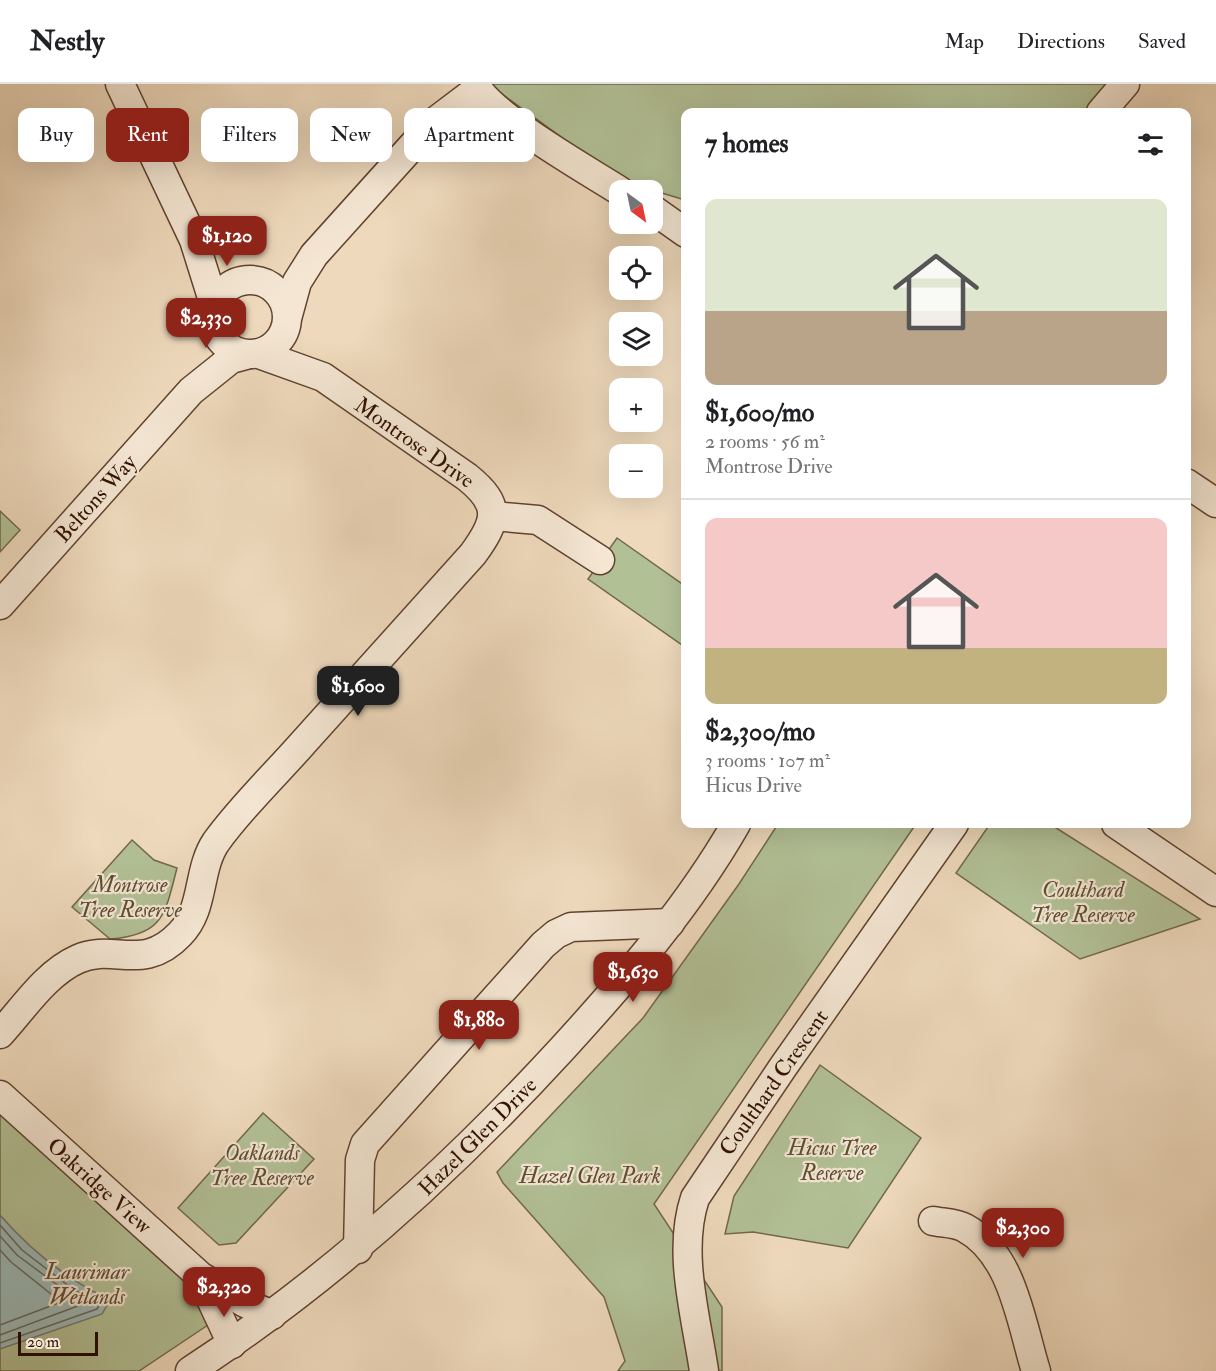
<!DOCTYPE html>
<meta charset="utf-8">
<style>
:root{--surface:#fff;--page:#f6f6f6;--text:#202124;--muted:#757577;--line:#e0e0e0;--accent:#8f2418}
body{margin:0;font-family:"IM FELL Double Pica",serif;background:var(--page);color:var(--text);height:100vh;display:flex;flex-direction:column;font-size:22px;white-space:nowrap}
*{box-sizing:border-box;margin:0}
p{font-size:20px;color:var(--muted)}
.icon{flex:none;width:33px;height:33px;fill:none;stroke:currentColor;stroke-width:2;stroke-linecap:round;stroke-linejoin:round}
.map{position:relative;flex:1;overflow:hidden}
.panel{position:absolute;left:681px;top:24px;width:510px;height:720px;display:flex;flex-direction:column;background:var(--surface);border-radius:12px;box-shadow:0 6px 24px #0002}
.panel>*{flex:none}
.banner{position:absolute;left:18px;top:24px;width:570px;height:54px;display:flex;gap:12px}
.needle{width:39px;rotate:147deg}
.buttons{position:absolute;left:609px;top:96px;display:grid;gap:12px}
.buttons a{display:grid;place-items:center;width:54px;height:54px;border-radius:12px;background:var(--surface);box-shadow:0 6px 24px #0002;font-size:30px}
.scale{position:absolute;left:18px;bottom:15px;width:80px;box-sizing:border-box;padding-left:6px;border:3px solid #301100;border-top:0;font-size:16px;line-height:21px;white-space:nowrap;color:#301100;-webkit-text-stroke:4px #f4e6d3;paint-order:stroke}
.price{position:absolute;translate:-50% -51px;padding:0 14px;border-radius:12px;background:var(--accent);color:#fff;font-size:20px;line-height:39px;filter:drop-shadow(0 2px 3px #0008)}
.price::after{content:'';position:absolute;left:50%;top:36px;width:18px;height:14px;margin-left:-9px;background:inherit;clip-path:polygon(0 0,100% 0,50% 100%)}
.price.selected{background:#222;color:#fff}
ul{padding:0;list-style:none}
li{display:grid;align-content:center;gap:12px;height:318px;padding:0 24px}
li+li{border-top:2px solid var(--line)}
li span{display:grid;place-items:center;height:186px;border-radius:12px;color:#555}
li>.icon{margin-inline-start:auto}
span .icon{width:108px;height:108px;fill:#fffc;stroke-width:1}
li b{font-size:26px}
h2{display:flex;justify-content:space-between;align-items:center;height:72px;padding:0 24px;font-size:26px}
.pill{padding:0 21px;border-radius:12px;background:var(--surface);box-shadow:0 6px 24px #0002;font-size:21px;line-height:54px}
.pill.selected{background:var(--accent);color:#fff}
header{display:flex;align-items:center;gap:36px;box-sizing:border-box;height:84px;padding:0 30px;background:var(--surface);border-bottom:2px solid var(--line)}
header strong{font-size:28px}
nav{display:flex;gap:33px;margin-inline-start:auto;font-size:21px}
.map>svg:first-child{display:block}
.green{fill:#b2c096;stroke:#71684b;stroke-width:1.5}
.water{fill:#9bb9b8;stroke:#70766e;stroke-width:1.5}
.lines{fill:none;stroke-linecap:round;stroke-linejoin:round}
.shore{stroke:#66655c;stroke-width:1.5}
.minor-casing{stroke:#60432f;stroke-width:31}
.minor{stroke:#f4e6d3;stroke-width:28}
.labels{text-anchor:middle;stroke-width:4.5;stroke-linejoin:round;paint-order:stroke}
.street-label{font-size:22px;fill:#301100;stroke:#f4e6d3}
.park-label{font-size:22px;font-style:italic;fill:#5e4e34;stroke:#f4e6d3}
</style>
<header>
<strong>Nestly</strong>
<nav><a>Map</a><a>Directions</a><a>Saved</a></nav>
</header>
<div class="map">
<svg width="1216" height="1287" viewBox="0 0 1216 1287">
<rect width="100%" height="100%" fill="#eed9bc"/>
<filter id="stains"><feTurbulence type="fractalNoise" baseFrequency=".00333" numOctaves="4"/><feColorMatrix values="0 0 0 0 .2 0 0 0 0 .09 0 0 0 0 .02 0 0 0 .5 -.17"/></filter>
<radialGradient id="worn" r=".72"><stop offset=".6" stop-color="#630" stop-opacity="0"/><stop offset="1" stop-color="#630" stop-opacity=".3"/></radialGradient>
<g class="green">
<path d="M 488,0 L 1120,0 L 1094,28 L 686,28 L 685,116 L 622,97 Z"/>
<path d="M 0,427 L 20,446 L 0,468 Z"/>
<path d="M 617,454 L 685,502 L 685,563 L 588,495 Z"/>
<path d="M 778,740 L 916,740 L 654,1120 L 722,1223 L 722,1287 L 618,1287 L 625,1277 L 604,1213 L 503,1099 L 497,1088 L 643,934 L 739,800 Z"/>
<path d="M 990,740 L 1050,740 L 1200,835 L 1080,875 L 956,789 Z"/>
<path d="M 132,756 L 154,776 L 177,784 C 165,830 164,851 110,855 L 72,823 Z"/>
<path d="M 820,981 L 921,1054 L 848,1164 L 753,1148 L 725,1150 L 734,1112 Z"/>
<path d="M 0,1002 L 209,1192 L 214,1237 L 139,1287 L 0,1287 Z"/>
<path d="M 263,1029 L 314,1075 L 236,1159 L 219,1161 L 178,1124 Z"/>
</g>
<path class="water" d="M 0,1131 C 32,1168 66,1195 110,1216 L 102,1230 L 0,1265 Z"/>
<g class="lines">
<g class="shore">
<path d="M 0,1141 L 22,1166 L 74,1206 L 100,1220 L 97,1225 L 0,1259"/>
<path d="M 0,1152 L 17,1171 L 83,1220 L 0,1251"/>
<path d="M 0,1166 L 11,1178 L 61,1218 L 0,1241"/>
</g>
<defs>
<g id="minor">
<path d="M 120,0 L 194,156 L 215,223"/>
<path d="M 475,0 C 490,31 587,86 620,107"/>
<path d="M 1101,28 L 1125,0"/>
<path d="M 652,125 L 686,149"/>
<circle cx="250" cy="233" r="37"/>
<path d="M 288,231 L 297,198 L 314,171 L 433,39 L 478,5"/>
<path d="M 1186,399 L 1216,419"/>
<path d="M 493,432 L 538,436 L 600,476"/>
<path d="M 0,521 L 191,307 L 231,275 L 246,271"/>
<path d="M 1116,740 L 1216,808"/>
<path d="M 0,950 C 23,925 46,889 78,875 C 114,859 143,889 180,850 C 205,825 197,786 216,758 C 241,723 274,692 303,659 C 360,596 416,533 473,470 C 497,437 502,421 467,393 L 323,293 L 259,270"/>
<path d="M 0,1011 L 200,1192 L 245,1219 L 272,1231"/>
<path d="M 933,1137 C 943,1139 956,1139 965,1144 C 1013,1170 1021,1239 1036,1287"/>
<path d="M 358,1165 L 360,1076 L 365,1060 L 543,861 L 556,850 L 571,843 L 670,839"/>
<path d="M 201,1194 L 232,1260"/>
<path d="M 190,1287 C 329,1197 450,1087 562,965 C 626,895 689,822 736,740"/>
<path d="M 704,1287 C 696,1232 677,1168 695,1114 L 783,983 L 954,740"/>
</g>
</defs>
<use href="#minor" class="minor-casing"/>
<use href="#minor" class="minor"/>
</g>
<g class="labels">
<g class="street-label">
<text transform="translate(415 358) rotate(35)" y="8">Montrose Drive</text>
<text transform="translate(95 414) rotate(-48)" y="8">Beltons Way</text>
<text transform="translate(773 998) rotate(-55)" y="8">Coulthard Crescent</text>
<text transform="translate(477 1052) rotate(-45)" y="8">Hazel Glen Drive</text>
<text transform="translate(100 1101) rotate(42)" y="8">Oakridge View</text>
</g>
<g class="park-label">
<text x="130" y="808">Montrose<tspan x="130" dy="25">Tree Reserve</tspan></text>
<text x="1083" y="813">Coulthard<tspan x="1083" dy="25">Tree Reserve</tspan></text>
<text x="832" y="1071">Hicus Tree<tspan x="832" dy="25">Reserve</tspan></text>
<text x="262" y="1076">Oaklands<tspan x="262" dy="25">Tree Reserve</tspan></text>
<text x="590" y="1099">Hazel Glen Park</text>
<text x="87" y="1195">Laurimar<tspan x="87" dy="25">Wetlands</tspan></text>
</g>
</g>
<rect width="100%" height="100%" filter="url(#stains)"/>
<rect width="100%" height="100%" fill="url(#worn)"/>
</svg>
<div class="buttons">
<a><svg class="needle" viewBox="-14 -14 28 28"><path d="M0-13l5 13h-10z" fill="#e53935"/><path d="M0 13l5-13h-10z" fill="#757577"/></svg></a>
<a><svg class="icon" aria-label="locate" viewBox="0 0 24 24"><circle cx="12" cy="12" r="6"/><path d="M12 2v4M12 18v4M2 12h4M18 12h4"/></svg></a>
<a><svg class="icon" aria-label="layers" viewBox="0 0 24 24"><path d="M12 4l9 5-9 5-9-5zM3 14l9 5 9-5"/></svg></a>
<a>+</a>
<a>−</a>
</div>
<div class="scale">20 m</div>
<b class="price" style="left:227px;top:183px">$1,120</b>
<b class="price" style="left:206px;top:265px">$2,330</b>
<b class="price selected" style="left:358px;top:633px">$1,600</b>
<b class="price" style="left:633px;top:919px">$1,630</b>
<b class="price" style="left:479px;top:967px">$1,880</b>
<b class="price" style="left:1023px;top:1175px">$2,300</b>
<b class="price" style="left:224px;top:1234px">$2,320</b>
<div class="banner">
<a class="pill">Buy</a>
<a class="pill selected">Rent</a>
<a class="pill">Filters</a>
<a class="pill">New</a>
<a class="pill">Apartment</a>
</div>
<section class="panel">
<h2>7 homes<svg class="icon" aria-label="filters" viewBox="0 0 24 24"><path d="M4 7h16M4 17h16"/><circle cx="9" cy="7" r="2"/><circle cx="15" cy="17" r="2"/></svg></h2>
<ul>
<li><span style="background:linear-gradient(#dfe7d0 60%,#b9a48a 0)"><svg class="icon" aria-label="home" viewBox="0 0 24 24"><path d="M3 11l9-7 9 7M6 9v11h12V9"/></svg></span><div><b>$1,600/mo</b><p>2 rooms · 56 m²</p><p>Montrose Drive</p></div></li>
<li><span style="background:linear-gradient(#f6c9c9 70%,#c2b280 0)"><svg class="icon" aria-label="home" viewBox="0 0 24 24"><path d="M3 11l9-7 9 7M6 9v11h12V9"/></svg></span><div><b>$2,300/mo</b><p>3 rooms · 107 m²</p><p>Hicus Drive</p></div></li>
</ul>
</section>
</div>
